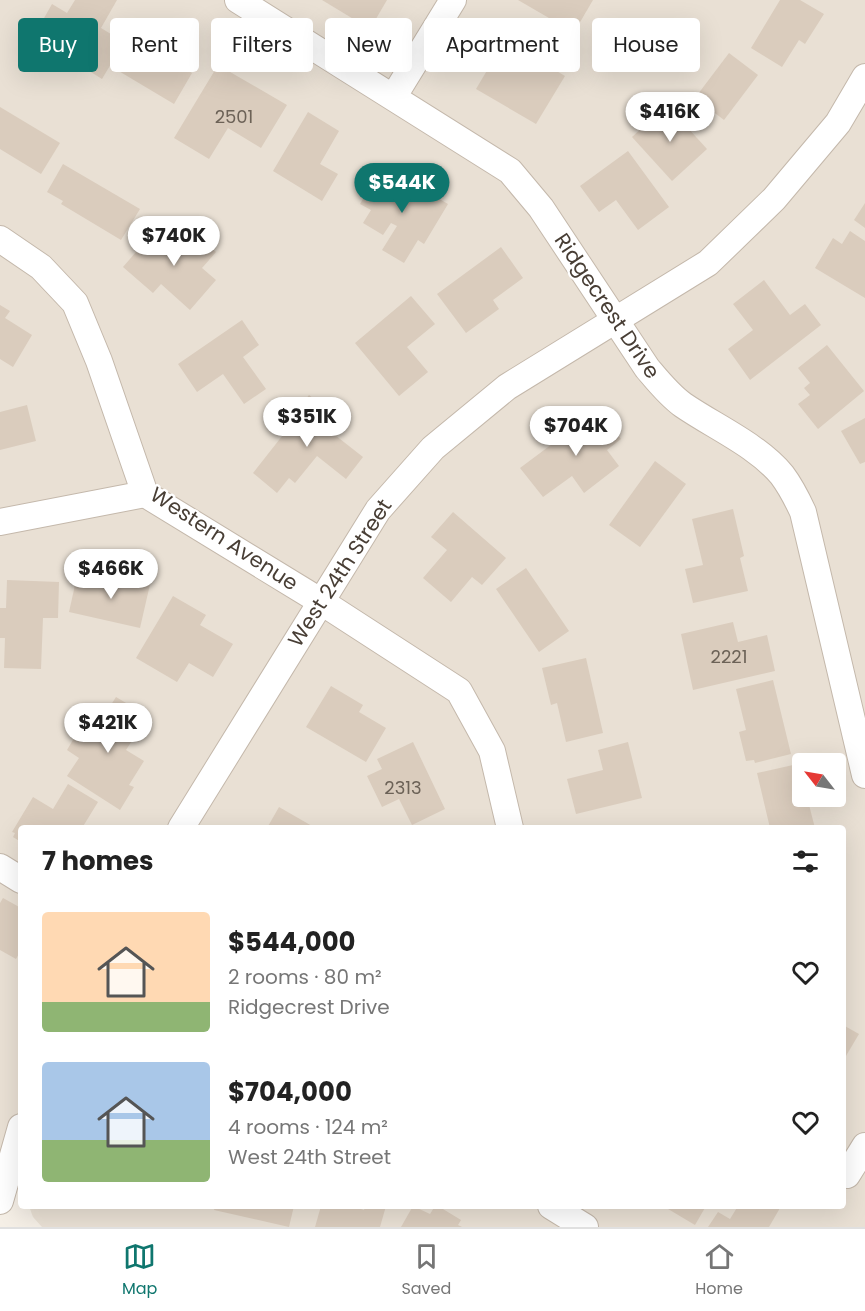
<!DOCTYPE html>
<meta charset="utf-8">
<style>
:root{--surface:#fff;--page:#f6f6f6;--text:#222;--muted:#767676;--line:#e0e0e0;--accent:#0f766e}
body{margin:0;font-family:Poppins,sans-serif;background:var(--page);color:var(--text);height:100vh;display:flex;flex-direction:column;font-size:22px;white-space:nowrap}
*{box-sizing:border-box;margin:0}
p{font-size:20px;color:var(--muted)}
.icon{flex:none;width:33px;height:33px;fill:none;stroke:currentColor;stroke-width:2;stroke-linecap:round;stroke-linejoin:round}
.map{position:relative;flex:1;overflow:hidden}
.panel{position:absolute;left:18px;top:825px;width:828px;height:384px;display:flex;flex-direction:column;background:var(--surface);border-radius:6px;box-shadow:0 6px 24px #0002}
.panel>*{flex:none}
.hud{position:absolute;left:18px;top:18px;width:830px;height:54px;display:flex;gap:12px}
.needle{width:39px;rotate:301deg}
.controls{position:absolute;left:792px;top:753px;display:grid;gap:12px}
.controls a{display:grid;place-items:center;width:54px;height:54px;border-radius:6px;background:var(--surface);box-shadow:0 6px 24px #0002;font-size:30px}
.price{position:absolute;translate:-50% -51px;padding:0 14px;border-radius:21px;background:#fff;color:#222;font-size:20px;line-height:39px;filter:drop-shadow(0 2px 3px #0008)}
.price::after{content:'';position:absolute;left:50%;top:36px;width:18px;height:14px;margin-left:-9px;background:inherit;clip-path:polygon(0 0,100% 0,50% 100%)}
.price.current{background:var(--accent);color:#fff}
ul{padding:0;list-style:none}
li{display:flex;align-items:center;gap:18px;height:150px;padding:0 24px}
li span{display:grid;place-items:center;flex:none;width:168px;height:120px;border-radius:6px;color:#555}
li>.icon{margin-inline-start:auto}
span .icon{width:72px;height:72px;fill:#fffc;stroke-width:1}
li b{font-size:26px}
h2{display:flex;justify-content:space-between;align-items:center;height:72px;padding:0 24px;font-size:26px}
.pill{padding:0 21px;border-radius:6px;background:var(--surface);box-shadow:0 6px 24px #0002;font-size:21px;line-height:54px}
.pill.current{background:var(--accent);color:#fff}
.tab-bar{display:flex;justify-content:space-around;align-items:center;height:84px;border-top:2px solid var(--line);background:var(--surface);font-size:16px;color:var(--muted)}
.tab-bar a{display:grid;justify-items:center;gap:3px}
.tab-bar .current{color:var(--accent)}
.map>svg:first-child{display:block}
.residential{fill:#e9e0d4;fill-rule:evenodd}
.building{fill:#daccbd}
.lines{fill:none;stroke-linecap:round;stroke-linejoin:round}
.minor-casing{stroke:#c4b8ab;stroke-width:28}
.minor{stroke:#fff;stroke-width:26}
.labels{text-anchor:middle;stroke-width:4.5;stroke-linejoin:round;paint-order:stroke}
.number-label{font-size:18px;fill:#6c6257}
.street-label{font-size:21px;fill:#483e35;stroke:#fff}
</style>
<div class="map">
<svg width="865" height="1227" viewBox="0 0 865 1227">
<rect width="100%" height="100%" fill="#f5efe6"/>
<path class="residential" d="M 0,0 L 865,0 L 865,1227 L 42,1227 L 33,1217 L 29,1206 L 843,1206 L 843,828 L 21,828 L 21,1184 L 0,1178 ZM 802,764 L 836,764 L 836,796 L 802,796 Z"/>
<g class="building">
<path d="M 75,0 L 117,0 L 101,28 L 124,42 L 102,79 L 78,64 L 85,54 L 39,27 L 52,4 L 67,13 Z"/>
<path d="M 322,0 L 387,0 L 370,29 Z"/>
<path d="M 518,0 L 593,0 L 566,46 L 541,31 L 549,18 Z"/>
<path d="M 780,0 L 800,0 L 824,14 L 805,44 L 799,40 L 782,67 L 751,48 Z"/>
<path d="M 147,20 L 174,36 L 163,55 L 192,73 L 174,104 L 117,70 Z"/>
<path d="M 505,40 L 565,76 L 536,124 L 476,89 Z"/>
<path d="M 729,53 L 758,75 L 724,120 L 695,98 Z"/>
<path d="M 218,65 L 287,105 L 261,148 L 228,128 L 209,159 L 174,138 Z"/>
<path d="M 667,105 L 707,149 L 672,181 L 632,137 Z"/>
<path d="M 0,107 L 60,143 L 41,174 L 0,149 Z"/>
<path d="M 308,112 L 339,131 L 320,164 L 338,174 L 322,201 L 273,171 Z"/>
<path d="M 628,151 L 669,207 L 638,230 L 616,200 L 599,212 L 580,186 Z"/>
<path d="M 63,164 L 140,209 L 121,240 L 61,204 L 63,201 L 47,192 Z"/>
<path d="M 379,172 L 413,192 L 417,186 L 448,204 L 424,244 L 418,240 L 404,263 L 382,250 L 397,226 L 391,223 L 383,235 L 363,223 L 371,210 L 360,204 Z"/>
<path d="M 865,203 L 865,228 L 854,220 Z"/>
<path d="M 155,230 L 179,251 L 194,232 L 216,252 L 202,268 L 216,280 L 190,310 L 161,284 L 153,293 L 123,267 Z"/>
<path d="M 850,231 L 865,241 L 865,298 L 815,268 L 833,238 L 842,244 Z"/>
<path d="M 501,247 L 523,278 L 493,300 L 499,309 L 466,333 L 437,294 Z"/>
<path d="M 764,280 L 790,315 L 805,304 L 821,325 L 750,380 L 728,349 L 753,330 L 733,304 Z"/>
<path d="M 411,296 L 435,324 L 407,347 L 428,372 L 399,396 L 355,343 Z"/>
<path d="M 0,305 L 10,311 L 5,318 L 32,335 L 13,367 L 0,359 Z"/>
<path d="M 242,320 L 259,345 L 243,357 L 266,389 L 244,404 L 223,374 L 197,392 L 178,364 Z"/>
<path d="M 827,345 L 864,391 L 818,429 L 798,404 L 810,395 L 804,388 L 810,383 L 798,368 Z"/>
<path d="M 309,395 L 335,416 L 326,428 L 363,457 L 346,479 L 317,456 L 295,483 L 289,478 L 277,493 L 253,473 L 301,412 L 298,409 Z"/>
<path d="M 27,405 L 36,441 L 0,450 L 0,412 Z"/>
<path d="M 599,409 L 621,439 L 607,450 L 619,466 L 584,493 L 572,476 L 543,497 L 520,468 Z"/>
<path d="M 865,418 L 865,462 L 860,464 L 841,431 Z"/>
<path d="M 655,461 L 686,484 L 640,547 L 609,525 Z"/>
<path d="M 733,509 L 744,556 L 740,558 L 748,591 L 693,603 L 685,569 L 703,565 L 692,519 Z"/>
<path d="M 453,512 L 506,558 L 482,585 L 472,577 L 451,602 L 423,578 L 447,550 L 431,537 Z"/>
<path d="M 526,568 L 569,631 L 539,652 L 496,589 Z"/>
<path d="M 131,575 L 151,580 L 140,628 L 69,612 L 77,576 L 107,583 L 108,577 L 120,580 L 118,585 L 128,587 Z"/>
<path d="M 7,580 L 59,582 L 58,618 L 43,618 L 41,669 L 4,668 L 5,638 L 0,638 L 0,608 L 6,608 Z"/>
<path d="M 173,596 L 206,615 L 200,625 L 233,644 L 213,677 L 189,663 L 177,682 L 136,658 Z"/>
<path d="M 733,622 L 738,642 L 767,635 L 775,671 L 693,690 L 681,634 Z"/>
<path d="M 586,658 L 603,733 L 566,742 L 557,703 L 551,705 L 542,668 Z"/>
<path d="M 773,680 L 791,754 L 755,763 L 754,760 L 746,761 L 739,732 L 746,730 L 736,689 Z"/>
<path d="M 331,686 L 363,705 L 359,712 L 386,728 L 366,762 L 306,727 Z"/>
<path d="M 116,697 L 148,716 L 126,750 L 144,761 L 129,785 L 134,787 L 120,810 L 67,776 L 79,758 L 67,750 L 83,723 L 95,730 Z"/>
<path d="M 413,742 L 445,809 L 412,825 L 399,799 L 382,807 L 367,776 L 382,769 L 377,759 Z"/>
<path d="M 628,742 L 642,798 L 576,814 L 567,779 L 603,770 L 598,750 Z"/>
<path d="M 793,765 L 801,803 L 808,801 L 815,828 L 770,828 L 757,773 Z"/>
<path d="M 68,784 L 98,802 L 82,828 L 21,828 L 21,842 L 13,837 L 15,833 L 12,832 L 33,797 L 53,809 Z"/>
<path d="M 279,807 L 312,826 L 311,828 L 267,828 Z"/>
<path d="M 3,898 L 21,908 L 21,950 L 16,959 L 0,950 L 0,903 Z"/>
<path d="M 843,1025 L 859,1034 L 843,1061 Z"/>
<path d="M 215,1206 L 294,1206 L 289,1227 L 214,1210 Z"/>
<path d="M 321,1206 L 352,1206 L 364,1210 L 365,1206 L 386,1206 L 380,1227 L 315,1227 Z"/>
<path d="M 413,1206 L 430,1214 L 435,1206 L 438,1206 L 461,1220 L 458,1225 L 462,1227 L 401,1227 Z"/>
<path d="M 663,1206 L 706,1206 L 695,1225 Z"/>
<path d="M 738,1206 L 776,1206 L 780,1208 L 769,1227 L 708,1227 L 718,1212 L 730,1219 Z"/>
</g>
<g class="lines">
<defs>
<g id="minor">
<path d="M 238,0 L 510,171 L 541,208 L 647,368 C 658,381 669,395 683,405 C 715,427 757,445 782,475 C 791,487 797,499 803,512 L 865,775"/>
<path d="M 394,96 L 453,0"/>
<path d="M 0,239 L 41,267 L 75,303 L 99,361 L 145,494 L 320,601 L 459,691 L 492,751 L 510,828"/>
<path d="M 0,522 L 145,494"/>
<path d="M 181,828 L 378,510 L 433,448 L 507,387 L 708,263 L 774,199 L 838,123 L 865,77"/>
<path d="M 0,867 L 21,880"/>
<path d="M 847,1175 L 865,1146"/>
<path d="M 0,1201 L 21,1127"/>
<path d="M 551,1206 L 585,1227"/>
</g>
</defs>
<use href="#minor" class="minor-casing"/>
<use href="#minor" class="minor"/>
</g>
<g class="labels">
<g class="number-label">
<text x="234" y="123">2501</text>
<text x="729" y="663">2221</text>
<text x="403" y="794">2313</text>
</g>
<g class="street-label">
<text transform="translate(607 306) rotate(56)" y="7">Ridgecrest Drive</text>
<text transform="translate(224 539) rotate(33)" y="7">Western Avenue</text>
<text transform="translate(340 573) rotate(-57)" y="7">West 24th Street</text>
</g>
</g>
</svg>
<div class="controls">
<a><svg class="needle" viewBox="-14 -14 28 28"><path d="M0-13l5 13h-10z" fill="#e53935"/><path d="M0 13l5-13h-10z" fill="#767676"/></svg></a>
</div>
<b class="price" style="left:670px;top:143px">$416K</b>
<b class="price current" style="left:402px;top:214px">$544K</b>
<b class="price" style="left:174px;top:267px">$740K</b>
<b class="price" style="left:307px;top:448px">$351K</b>
<b class="price" style="left:576px;top:457px">$704K</b>
<b class="price" style="left:111px;top:600px">$466K</b>
<b class="price" style="left:108px;top:754px">$421K</b>
<div class="hud">
<a class="pill current">Buy</a>
<a class="pill">Rent</a>
<a class="pill">Filters</a>
<a class="pill">New</a>
<a class="pill">Apartment</a>
<a class="pill">House</a>
</div>
<section class="panel">
<h2>7 homes<svg class="icon" aria-label="filters" viewBox="0 0 24 24"><path d="M4 7h16M4 17h16"/><circle cx="9" cy="7" r="2"/><circle cx="15" cy="17" r="2"/></svg></h2>
<ul>
<li><span style="background:linear-gradient(#ffd9b3 75%,#8fb573 0)"><svg class="icon" aria-label="home" viewBox="0 0 24 24"><path d="M3 11l9-7 9 7M6 9v11h12V9"/></svg></span><div><b>$544,000</b><p>2 rooms · 80 m²</p><p>Ridgecrest Drive</p></div><svg class="icon" aria-label="heart" viewBox="0 0 24 24"><path d="M12 20l-8-8c-3-5 5-10 8-4 3-6 11-1 8 4z"/></svg></li>
<li><span style="background:linear-gradient(#a9c7e8 65%,#8fb573 0)"><svg class="icon" aria-label="home" viewBox="0 0 24 24"><path d="M3 11l9-7 9 7M6 9v11h12V9"/></svg></span><div><b>$704,000</b><p>4 rooms · 124 m²</p><p>West 24th Street</p></div><svg class="icon" aria-label="heart" viewBox="0 0 24 24"><path d="M12 20l-8-8c-3-5 5-10 8-4 3-6 11-1 8 4z"/></svg></li>
</ul>
</section>
</div>
<nav class="tab-bar">
<a class="current"><svg class="icon" aria-label="map" viewBox="0 0 24 24"><path d="M3 6l6-2 6 2 6-2v14l-6 2-6-2-6 2zM9 4v14M15 6v14"/></svg>Map</a>
<a><svg class="icon" aria-label="saved" viewBox="0 0 24 24"><path d="M7 4h10v16l-5-4-5 4z"/></svg>Saved</a>
<a><svg class="icon" aria-label="home" viewBox="0 0 24 24"><path d="M3 11l9-7 9 7M6 9v11h12V9"/></svg>Home</a>
</nav>
